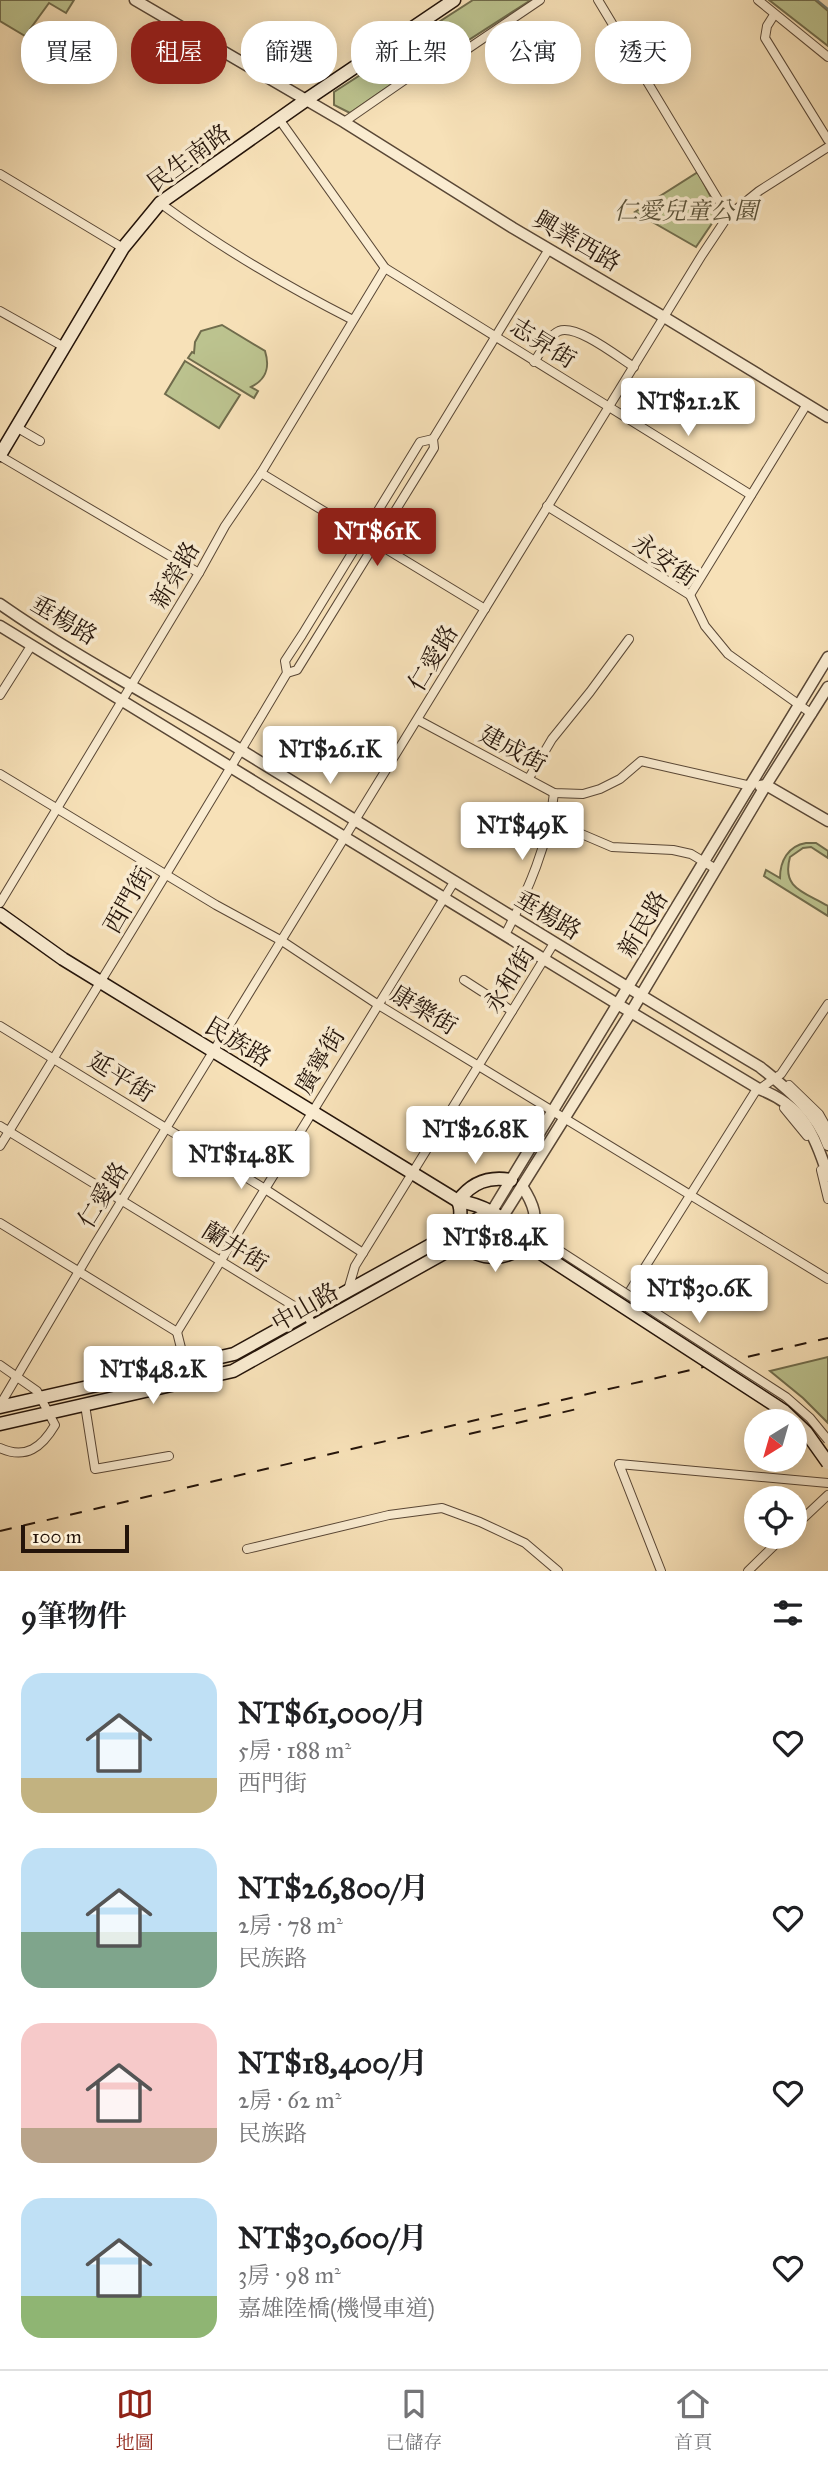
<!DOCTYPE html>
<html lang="zh-TW">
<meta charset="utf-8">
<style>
:root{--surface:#fff;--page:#f2f2f2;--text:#202124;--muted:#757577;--line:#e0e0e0;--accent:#8f2418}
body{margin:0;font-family:"IM FELL Great Primer","Noto Serif TC",serif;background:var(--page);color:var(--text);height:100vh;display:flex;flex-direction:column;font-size:26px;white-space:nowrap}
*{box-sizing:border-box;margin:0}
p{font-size:23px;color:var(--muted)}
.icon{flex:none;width:38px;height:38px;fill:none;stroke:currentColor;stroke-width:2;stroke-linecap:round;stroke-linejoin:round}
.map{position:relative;height:1571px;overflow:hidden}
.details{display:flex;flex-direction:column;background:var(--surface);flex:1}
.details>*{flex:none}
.guide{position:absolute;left:21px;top:21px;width:788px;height:63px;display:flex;gap:14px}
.needle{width:46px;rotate:217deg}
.buttons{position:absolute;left:744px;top:1409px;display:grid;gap:14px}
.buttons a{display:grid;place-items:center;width:63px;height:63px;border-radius:50%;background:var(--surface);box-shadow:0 4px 18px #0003;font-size:35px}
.scale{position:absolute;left:21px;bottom:18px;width:108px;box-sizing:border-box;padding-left:7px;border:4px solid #24140a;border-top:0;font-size:19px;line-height:24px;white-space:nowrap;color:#24140a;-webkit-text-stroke:5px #faecd1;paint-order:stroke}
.price{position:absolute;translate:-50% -60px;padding:0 16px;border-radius:7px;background:#fff;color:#222;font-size:23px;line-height:46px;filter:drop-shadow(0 2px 4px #0008)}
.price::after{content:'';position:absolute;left:50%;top:42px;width:21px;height:16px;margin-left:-10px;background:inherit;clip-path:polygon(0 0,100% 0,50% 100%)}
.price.selected{background:var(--accent);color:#fff}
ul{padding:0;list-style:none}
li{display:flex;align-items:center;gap:21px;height:175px;padding:0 21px}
li span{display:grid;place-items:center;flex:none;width:196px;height:140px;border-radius:21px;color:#555}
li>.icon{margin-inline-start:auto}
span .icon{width:84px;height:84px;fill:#fffc;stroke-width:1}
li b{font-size:30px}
h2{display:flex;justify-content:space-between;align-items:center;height:84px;padding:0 21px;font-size:30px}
.tag{padding:0 24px;border-radius:28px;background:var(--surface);box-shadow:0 4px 18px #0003;font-size:24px;line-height:63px}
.tag.selected{background:var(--accent);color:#fff}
.dock{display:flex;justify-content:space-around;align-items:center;height:98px;border-top:2px solid var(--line);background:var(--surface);font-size:19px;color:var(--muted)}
.dock a{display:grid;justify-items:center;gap:4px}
.dock .selected{color:var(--accent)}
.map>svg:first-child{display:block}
.green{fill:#bcc38f;stroke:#706c4c;stroke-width:2}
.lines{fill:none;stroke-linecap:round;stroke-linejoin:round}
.stream{stroke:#6d796e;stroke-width:2}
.minor-casing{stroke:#594736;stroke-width:10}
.tertiary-casing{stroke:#594736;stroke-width:13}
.secondary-casing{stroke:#24140a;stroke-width:15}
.minor{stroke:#faecd1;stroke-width:8}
.tertiary{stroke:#faecd1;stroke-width:10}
.secondary{stroke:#faecd1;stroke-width:12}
.rail{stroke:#24140a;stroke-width:2;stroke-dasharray:12 12;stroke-linecap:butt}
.minor-bridge-casing{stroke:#594736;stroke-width:10;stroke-linecap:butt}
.secondary-bridge-casing{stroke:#24140a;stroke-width:15;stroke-linecap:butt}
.minor-bridge{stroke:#faecd1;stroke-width:8}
.secondary-bridge{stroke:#faecd1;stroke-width:12}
.labels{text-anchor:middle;stroke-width:7;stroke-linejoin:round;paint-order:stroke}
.street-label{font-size:24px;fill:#24140a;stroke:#faecd1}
.park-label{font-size:24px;font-style:italic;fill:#595139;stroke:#faecd1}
</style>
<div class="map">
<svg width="828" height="1571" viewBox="0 0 828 1571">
<rect width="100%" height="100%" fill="#f7e1b8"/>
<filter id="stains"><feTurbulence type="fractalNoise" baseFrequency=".00286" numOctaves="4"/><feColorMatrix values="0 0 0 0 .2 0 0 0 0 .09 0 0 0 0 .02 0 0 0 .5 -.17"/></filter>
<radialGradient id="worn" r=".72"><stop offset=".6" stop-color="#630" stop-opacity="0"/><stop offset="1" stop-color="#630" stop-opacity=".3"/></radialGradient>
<g class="green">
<path d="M 0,0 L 74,0 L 66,13 L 49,3 L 25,36 L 0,21 Z"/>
<path d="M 473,0 L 531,0 L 436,61 C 427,52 419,41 428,29 Z"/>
<path d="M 769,0 L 815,0 L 828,11 L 828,46 Z"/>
<path d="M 411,48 L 420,64 L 411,71 L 350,113 L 334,105 L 334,92 L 399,50 Z"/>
<path d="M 698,172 L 719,213 L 696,247 L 635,212 Z"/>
<path d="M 222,325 L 265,351 C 270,367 267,379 251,387 L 258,391 L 254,398 L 188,358 L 192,352 L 194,353 L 195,342 L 201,331 Z"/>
<path d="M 185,361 L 240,395 L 219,428 L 165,394 Z"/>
<path d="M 806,843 L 816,843 L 828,851 L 828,858 L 811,847 L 803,848 L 790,857 C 781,889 805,892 828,906 L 828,916 L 764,876 L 766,870 L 780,878 C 780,861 788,846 806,843 Z"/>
<path d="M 492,1237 L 501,1238 L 516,1244 L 508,1251 L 494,1252 L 476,1243 Z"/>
<path d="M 828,1357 L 828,1423 L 803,1398 L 770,1371 Z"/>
</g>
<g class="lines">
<path class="stream" d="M 817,0 L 828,9"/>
<defs>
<g id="minor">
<path d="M 598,0 L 728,216"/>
<path d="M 758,0 L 828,57"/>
<path d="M 774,15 L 767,26 L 765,38 L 828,140"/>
<path d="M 408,31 L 432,66"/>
<path d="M 279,119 L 385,268 L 751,495"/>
<path d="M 344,122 L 422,68 L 432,66 L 438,69 L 540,0"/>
<path d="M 0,174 L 123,248"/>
<path d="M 160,203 C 221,248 286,286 353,320"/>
<path d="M 0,311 L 64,347"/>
<path d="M 534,362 C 541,352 548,336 559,331 C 577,324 618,357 634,367"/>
<path d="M 16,427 L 40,441"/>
<path d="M 0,456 L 199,573"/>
<path d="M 261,473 L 485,609"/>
<path d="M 547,506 L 690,595 L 705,626 L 728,654 L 812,714"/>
<path d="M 690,595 L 807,404"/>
<path d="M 287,673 L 297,670 L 434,448 L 433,439 L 549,249"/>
<path d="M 0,695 L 31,646"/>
<path d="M 418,720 L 554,793 L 583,794 L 600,789 L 620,779 L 641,761 L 751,786"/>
<path d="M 0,774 L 216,905 L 282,941 L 377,1004 L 828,1279"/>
<path d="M 529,778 L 552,739 L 590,692 L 629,639"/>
<path d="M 551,821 L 612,847 L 673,850 L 691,854 L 716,869"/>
<path d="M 0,903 L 199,573 L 225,526 L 261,473 L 385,268"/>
<path d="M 505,935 C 528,891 549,843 554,793"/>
<path d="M 464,980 L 512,1011"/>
<path d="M 0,1026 L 265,1189 L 363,1253"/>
<path d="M 789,1085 L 819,1114 L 828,1130"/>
<path d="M 784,1108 L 807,1136"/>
<path d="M 0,1126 L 307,1314 L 313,1327"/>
<path d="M 0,1146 C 96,989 193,832 287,673 L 285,661 L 302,635 L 420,442 L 433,439"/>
<path d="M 821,1170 L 828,1199"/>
<path d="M 0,1223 L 177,1332"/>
<path d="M 348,1290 L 355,1266 L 554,943"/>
<path d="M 630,1291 L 755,1092 L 781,1074 L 828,1004"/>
<path d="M 177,1332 L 454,882"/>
<path d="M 177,1332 L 189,1380"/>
<path d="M 0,1365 L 37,1391 L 55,1425 C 42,1447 26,1460 0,1448"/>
<path d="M 0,1405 L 95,1244 L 702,255 L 728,216 L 759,191 L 828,147"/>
<path d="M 85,1405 L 95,1469 L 169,1456"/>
<path d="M 794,1527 L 828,1495"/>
<path d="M 247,1549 L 389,1515 L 442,1508 L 480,1522 L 525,1543 L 558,1571"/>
<path d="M 661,1571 L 619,1464 L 828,1483"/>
<path d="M 748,1571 L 784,1536"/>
</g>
<g id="tertiary">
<path d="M 135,0 L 344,122 L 513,228 L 664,317 L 828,417"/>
<path d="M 0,604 C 80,660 167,704 249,755 C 419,859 589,965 760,1067 C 787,1089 816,1111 828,1145"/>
<path d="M 0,626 L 619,1005 L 759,1089 C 803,1105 815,1135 828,1176"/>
<path d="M 760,786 L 766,785 L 828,821"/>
<path d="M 522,1186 C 533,1203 540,1219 530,1237"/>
<path d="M 492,1211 L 828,657"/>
<path d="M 497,1223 L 502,1218 L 631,1012 L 766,785 L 828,687"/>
</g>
<g id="secondary">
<path d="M 0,455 L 123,248 L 160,203 L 306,100 L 454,0"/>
<path d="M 0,914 L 63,959 L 458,1201 C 491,1205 517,1229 545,1246"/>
<path d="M 458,1201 C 472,1182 489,1176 511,1180"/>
<path d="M 452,1233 C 460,1222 463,1213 458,1201 L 462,1204"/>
<path d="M 463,1245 C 481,1261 507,1261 525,1244"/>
<path d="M 0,1407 L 234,1354 L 492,1211"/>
<path d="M 0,1424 L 233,1371 L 496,1224"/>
</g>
</defs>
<use href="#minor" class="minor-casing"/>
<use href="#tertiary" class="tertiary-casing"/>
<use href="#secondary" class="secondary-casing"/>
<use href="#minor" class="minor"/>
<use href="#tertiary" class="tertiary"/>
<use href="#secondary" class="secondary"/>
<g class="rail">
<path d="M 469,1434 L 577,1409"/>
<path d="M 0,1531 L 828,1338"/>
</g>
<defs>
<path id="minor-bridge" d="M 543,1240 L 786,1397 L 810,1418 L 828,1440"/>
<path id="secondary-bridge" d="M 539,1252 L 784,1411 L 806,1432 L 828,1463"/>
</defs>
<use href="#minor-bridge" class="minor-bridge-casing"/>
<use href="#secondary-bridge" class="secondary-bridge-casing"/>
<use href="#minor-bridge" class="minor-bridge"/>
<use href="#secondary-bridge" class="secondary-bridge"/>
</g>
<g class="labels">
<g class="street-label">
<text transform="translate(189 158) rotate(-36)" y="8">民生南路</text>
<text transform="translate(577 241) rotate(30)" y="8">興業西路</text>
<text transform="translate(543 343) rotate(32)" y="8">志昇街</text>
<text transform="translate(665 560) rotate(35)" y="8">永安街</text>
<text transform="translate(175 575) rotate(-60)" y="8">新榮路</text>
<text transform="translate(64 620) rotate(31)" y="8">垂楊路</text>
<text transform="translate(433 658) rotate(-59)" y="8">仁愛路</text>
<text transform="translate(513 749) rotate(28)" y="8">建成街</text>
<text transform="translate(128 900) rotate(-60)" y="8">西門街</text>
<text transform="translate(548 915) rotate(31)" y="8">垂楊路</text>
<text transform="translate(643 924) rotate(-59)" y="8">新民路</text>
<text transform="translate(509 980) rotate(-58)" y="8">永和街</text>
<text transform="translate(424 1010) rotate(31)" y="8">康樂街</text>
<text transform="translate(238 1042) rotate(31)" y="8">民族路</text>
<text transform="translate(320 1061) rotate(-59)" y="8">廣寧街</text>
<text transform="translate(121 1077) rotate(32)" y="8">延平街</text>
<text transform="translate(103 1195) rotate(-58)" y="8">仁愛路</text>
<text transform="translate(235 1247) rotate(32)" y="8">蘭井街</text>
<text transform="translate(305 1307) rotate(-30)" y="8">中山路</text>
</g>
<g class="park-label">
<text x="686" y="219">仁愛兒童公園</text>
</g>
</g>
<rect width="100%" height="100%" filter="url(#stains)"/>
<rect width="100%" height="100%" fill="url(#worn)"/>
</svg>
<div class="buttons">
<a><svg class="needle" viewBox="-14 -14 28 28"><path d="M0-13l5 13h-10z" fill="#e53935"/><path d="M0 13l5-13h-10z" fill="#757577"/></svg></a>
<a><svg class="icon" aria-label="locate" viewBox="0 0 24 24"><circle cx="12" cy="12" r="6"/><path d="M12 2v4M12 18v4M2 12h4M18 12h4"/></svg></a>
</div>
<div class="scale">100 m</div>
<b class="price" style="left:688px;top:438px">NT$21.2K</b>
<b class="price selected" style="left:377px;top:568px">NT$61K</b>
<b class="price" style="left:330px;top:786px">NT$26.1K</b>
<b class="price" style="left:522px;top:862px">NT$49K</b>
<b class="price" style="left:475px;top:1166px">NT$26.8K</b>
<b class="price" style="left:241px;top:1191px">NT$14.8K</b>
<b class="price" style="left:495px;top:1274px">NT$18.4K</b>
<b class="price" style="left:699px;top:1325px">NT$30.6K</b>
<b class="price" style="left:153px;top:1406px">NT$48.2K</b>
<div class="guide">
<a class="tag">買屋</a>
<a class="tag selected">租屋</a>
<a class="tag">篩選</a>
<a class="tag">新上架</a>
<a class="tag">公寓</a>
<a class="tag">透天</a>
</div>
</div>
<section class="details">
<h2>9筆物件<svg class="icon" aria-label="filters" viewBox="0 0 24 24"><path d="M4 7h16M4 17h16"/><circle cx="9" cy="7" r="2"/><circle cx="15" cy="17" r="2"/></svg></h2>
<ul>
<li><span style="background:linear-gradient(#bfe0f5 75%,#c2b280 0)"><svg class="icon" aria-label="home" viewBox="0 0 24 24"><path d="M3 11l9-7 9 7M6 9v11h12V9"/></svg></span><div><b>NT$61,000/月</b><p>5房 · 188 m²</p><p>西門街</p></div><svg class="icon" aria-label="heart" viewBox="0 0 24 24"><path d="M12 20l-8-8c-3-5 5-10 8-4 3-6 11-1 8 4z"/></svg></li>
<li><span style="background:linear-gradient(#bfe0f5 60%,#7fa58c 0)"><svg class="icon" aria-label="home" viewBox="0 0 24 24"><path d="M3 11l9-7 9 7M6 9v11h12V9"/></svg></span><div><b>NT$26,800/月</b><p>2房 · 78 m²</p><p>民族路</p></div><svg class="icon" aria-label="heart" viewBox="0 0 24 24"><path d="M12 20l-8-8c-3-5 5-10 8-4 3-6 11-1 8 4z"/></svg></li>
<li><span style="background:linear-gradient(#f6c9c9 75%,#b9a48a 0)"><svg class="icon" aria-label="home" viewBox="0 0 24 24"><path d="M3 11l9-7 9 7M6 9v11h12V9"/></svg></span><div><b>NT$18,400/月</b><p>2房 · 62 m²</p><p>民族路</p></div><svg class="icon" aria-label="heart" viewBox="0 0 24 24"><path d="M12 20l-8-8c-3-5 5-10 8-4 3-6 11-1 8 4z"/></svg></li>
<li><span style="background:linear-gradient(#bfe0f5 70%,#8fb573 0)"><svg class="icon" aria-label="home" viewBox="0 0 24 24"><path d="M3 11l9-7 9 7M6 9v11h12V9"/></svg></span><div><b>NT$30,600/月</b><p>3房 · 98 m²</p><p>嘉雄陸橋(機慢車道)</p></div><svg class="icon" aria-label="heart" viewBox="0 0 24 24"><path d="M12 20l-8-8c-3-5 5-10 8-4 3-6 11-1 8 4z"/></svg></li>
</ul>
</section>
<nav class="dock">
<a class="selected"><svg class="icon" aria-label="map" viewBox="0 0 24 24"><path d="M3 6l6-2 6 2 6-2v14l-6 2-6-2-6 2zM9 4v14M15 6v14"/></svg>地圖</a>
<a><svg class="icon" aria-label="saved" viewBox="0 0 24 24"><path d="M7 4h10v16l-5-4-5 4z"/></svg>已儲存</a>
<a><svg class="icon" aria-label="home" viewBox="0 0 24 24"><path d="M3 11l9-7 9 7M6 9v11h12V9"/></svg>首頁</a>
</nav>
